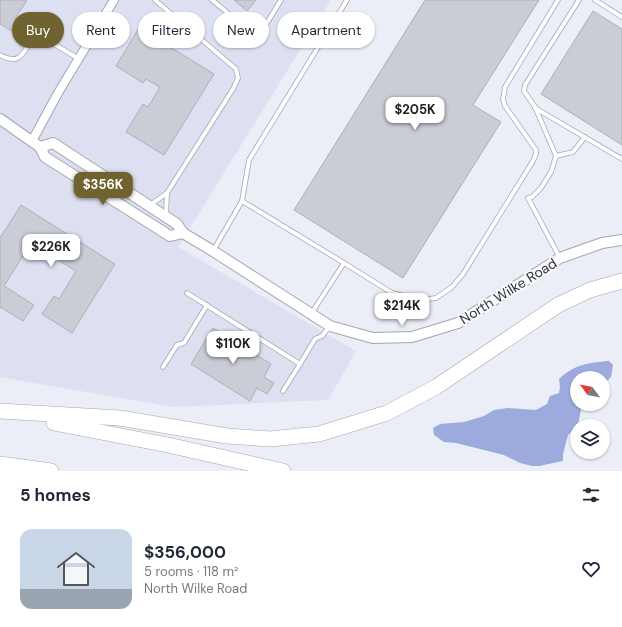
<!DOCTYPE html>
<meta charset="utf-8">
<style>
:root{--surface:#fff;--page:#f2f2f3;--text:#1f2937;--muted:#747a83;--line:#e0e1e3;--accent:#716330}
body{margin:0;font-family:"DM Sans",sans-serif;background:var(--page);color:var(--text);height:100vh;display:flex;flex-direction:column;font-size:15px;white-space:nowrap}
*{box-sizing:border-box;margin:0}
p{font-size:13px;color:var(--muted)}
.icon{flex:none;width:22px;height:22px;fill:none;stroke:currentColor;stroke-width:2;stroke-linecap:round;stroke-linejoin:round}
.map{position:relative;height:471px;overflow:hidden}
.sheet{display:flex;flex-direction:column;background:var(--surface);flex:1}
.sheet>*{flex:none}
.guide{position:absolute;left:12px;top:12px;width:400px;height:36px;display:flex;gap:8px}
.needle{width:26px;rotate:302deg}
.tools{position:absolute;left:570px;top:371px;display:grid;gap:8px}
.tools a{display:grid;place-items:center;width:40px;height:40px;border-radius:50%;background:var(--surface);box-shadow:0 1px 3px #0004;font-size:20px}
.price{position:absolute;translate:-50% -34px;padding:0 9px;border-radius:8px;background:#fff;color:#222;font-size:13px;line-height:26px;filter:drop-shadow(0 1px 2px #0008)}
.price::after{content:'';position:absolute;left:50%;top:24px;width:12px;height:9px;margin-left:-6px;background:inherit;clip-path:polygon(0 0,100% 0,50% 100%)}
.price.selected{background:var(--accent);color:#fff}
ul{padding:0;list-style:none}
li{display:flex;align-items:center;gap:12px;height:100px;padding:0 20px}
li+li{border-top:1px solid var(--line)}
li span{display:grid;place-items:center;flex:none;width:112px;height:80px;border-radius:12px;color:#555}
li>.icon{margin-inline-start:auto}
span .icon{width:48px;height:48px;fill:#fffc;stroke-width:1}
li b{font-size:17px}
h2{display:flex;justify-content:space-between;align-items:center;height:48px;padding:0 20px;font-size:17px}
.chip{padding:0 14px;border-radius:18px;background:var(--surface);box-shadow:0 1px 3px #0004;font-size:14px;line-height:36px}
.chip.selected{background:var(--accent);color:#fff}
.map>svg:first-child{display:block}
.built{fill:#dce0f0}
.water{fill:#9daade}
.building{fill:#caccd6;stroke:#adb0b9}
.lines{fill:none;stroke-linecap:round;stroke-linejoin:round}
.service-casing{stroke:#a4a6af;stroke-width:5.5}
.minor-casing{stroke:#a4a6af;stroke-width:10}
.tertiary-casing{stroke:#a4a6af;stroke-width:12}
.motorway-casing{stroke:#a4a6af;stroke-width:16}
.service{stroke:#fff;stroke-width:4}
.minor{stroke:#fff;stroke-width:8}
.tertiary{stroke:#fff;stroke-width:10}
.motorway{stroke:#fff;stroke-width:15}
.labels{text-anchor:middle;stroke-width:4;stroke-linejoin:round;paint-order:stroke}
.street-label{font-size:14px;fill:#333438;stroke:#fafbff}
</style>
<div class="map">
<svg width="622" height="471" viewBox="0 0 622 471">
<rect width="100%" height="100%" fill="#ebedf7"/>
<path class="built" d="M 0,0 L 331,0 L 178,247 L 356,351 L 328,400 L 173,407 L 0,377 Z"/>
<path class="water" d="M 609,361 L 613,365 L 611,377 L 603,385 L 603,378 L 577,378 L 577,404 L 582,404 L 578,425 L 568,435 L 563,454 L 563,461 L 539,466 L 532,466 L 520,463 L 504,455 L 456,443 L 444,442 L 434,435 L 433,428 L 440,424 L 464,422 L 484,416 L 494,410 L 508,408 L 536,410 L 547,404 L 550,396 L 559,393 L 560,387 L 559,379 C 575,364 588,363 609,361 Z"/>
<g class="building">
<path d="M 0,0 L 27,0 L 15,19 L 23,24 L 17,34 L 0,24 Z"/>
<path d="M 234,0 L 256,0 L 247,11 Z"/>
<path d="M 425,0 L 539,0 L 473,105 L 501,122 L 403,278 L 294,210 Z"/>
<path d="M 593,11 L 622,29 L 622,145 L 541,94 Z"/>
<path d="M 139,28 L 214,74 L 164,155 L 126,132 L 143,104 L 148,107 L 160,87 L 146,79 L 143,83 L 116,66 Z"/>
<path d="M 21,205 L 115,264 L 72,333 L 42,314 L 54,296 L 59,299 L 76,271 L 31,243 L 4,286 L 34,305 L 23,321 L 0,307 L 0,238 Z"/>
<path d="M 213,328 L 271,364 L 264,377 L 274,383 L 267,394 L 257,388 L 250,401 L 191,364 Z"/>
</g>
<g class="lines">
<defs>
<g id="service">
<path d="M 212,0 L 250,31 L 258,34 L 262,31 L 281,0"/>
<path d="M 595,0 L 622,17"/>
<path d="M 0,55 C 24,68 23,47 37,34 L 79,59"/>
<path d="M 535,108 L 622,159"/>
<path d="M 556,156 L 573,152 L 585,137"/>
<path d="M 150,205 L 167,193 L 233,89 L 238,78 L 236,69 L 155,0"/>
<path d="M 166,216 L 167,193"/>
<path d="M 213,251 L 242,201"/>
<path d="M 560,258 L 528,198 L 532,197 L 541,188 L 551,172 L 556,156 L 535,107 L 524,91 L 525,85 L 579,0"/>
<path d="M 344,263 L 242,201 L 249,160 L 347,0"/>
<path d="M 187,293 L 300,364 L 315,339 L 322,336 L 329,327"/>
<path d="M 311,314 L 344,263 L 392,293 L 420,300 L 436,298 L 452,287 L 463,274 L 533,161 L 536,154 L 536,150 L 505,106 L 503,99 L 505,87 L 558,0"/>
<path d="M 163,367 L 177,345 L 184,343 L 207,305"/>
<path d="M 283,391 L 300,364"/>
</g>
<path id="minor" d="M 32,141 L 58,93 L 114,0"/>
<g id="tertiary">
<path d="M 0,119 L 40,147 L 45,157 L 170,236 L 183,233"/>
<path d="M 40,147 L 53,143 L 177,224 L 183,233 L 213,251 L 330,326 L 373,338 L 412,337 L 458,323 L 560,258 L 602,243 L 622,240"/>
</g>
<g id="motorway">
<path d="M 0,411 L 120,418 L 227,436 L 270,439 L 319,434 L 387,413 L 436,387 L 558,305 L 590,290 L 622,281"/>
<path d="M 54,423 L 168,445 L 283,471"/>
<path d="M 0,464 L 51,471"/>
</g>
</defs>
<use href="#service" class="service-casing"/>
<use href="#minor" class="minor-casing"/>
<use href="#tertiary" class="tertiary-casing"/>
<use href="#motorway" class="motorway-casing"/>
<use href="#service" class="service"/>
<use href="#minor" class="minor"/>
<use href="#tertiary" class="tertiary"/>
<use href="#motorway" class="motorway"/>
</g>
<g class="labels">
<g class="street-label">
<text transform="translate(508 291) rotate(-32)" y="5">North Wilke Road</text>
</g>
</g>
</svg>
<div class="tools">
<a><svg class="needle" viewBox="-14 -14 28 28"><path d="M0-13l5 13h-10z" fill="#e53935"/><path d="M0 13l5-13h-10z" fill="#747a83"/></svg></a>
<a><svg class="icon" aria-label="layers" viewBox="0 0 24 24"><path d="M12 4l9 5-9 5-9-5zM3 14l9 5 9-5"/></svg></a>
</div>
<b class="price" style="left:415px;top:131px">$205K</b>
<b class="price selected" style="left:103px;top:206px">$356K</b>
<b class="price" style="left:51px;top:268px">$226K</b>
<b class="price" style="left:402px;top:327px">$214K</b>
<b class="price" style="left:233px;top:365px">$110K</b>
<div class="guide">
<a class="chip selected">Buy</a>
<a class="chip">Rent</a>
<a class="chip">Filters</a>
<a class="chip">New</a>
<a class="chip">Apartment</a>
</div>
</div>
<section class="sheet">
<h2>5 homes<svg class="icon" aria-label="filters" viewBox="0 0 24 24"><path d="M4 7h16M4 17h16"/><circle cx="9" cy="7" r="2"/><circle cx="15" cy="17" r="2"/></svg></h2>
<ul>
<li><span style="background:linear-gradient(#c9d6e8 75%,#9aa5b1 0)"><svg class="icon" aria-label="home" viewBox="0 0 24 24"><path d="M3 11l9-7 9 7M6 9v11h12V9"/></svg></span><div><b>$356,000</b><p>5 rooms · 118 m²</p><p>North Wilke Road</p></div><svg class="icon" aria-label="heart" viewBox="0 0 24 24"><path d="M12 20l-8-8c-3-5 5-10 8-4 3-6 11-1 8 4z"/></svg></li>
</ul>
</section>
